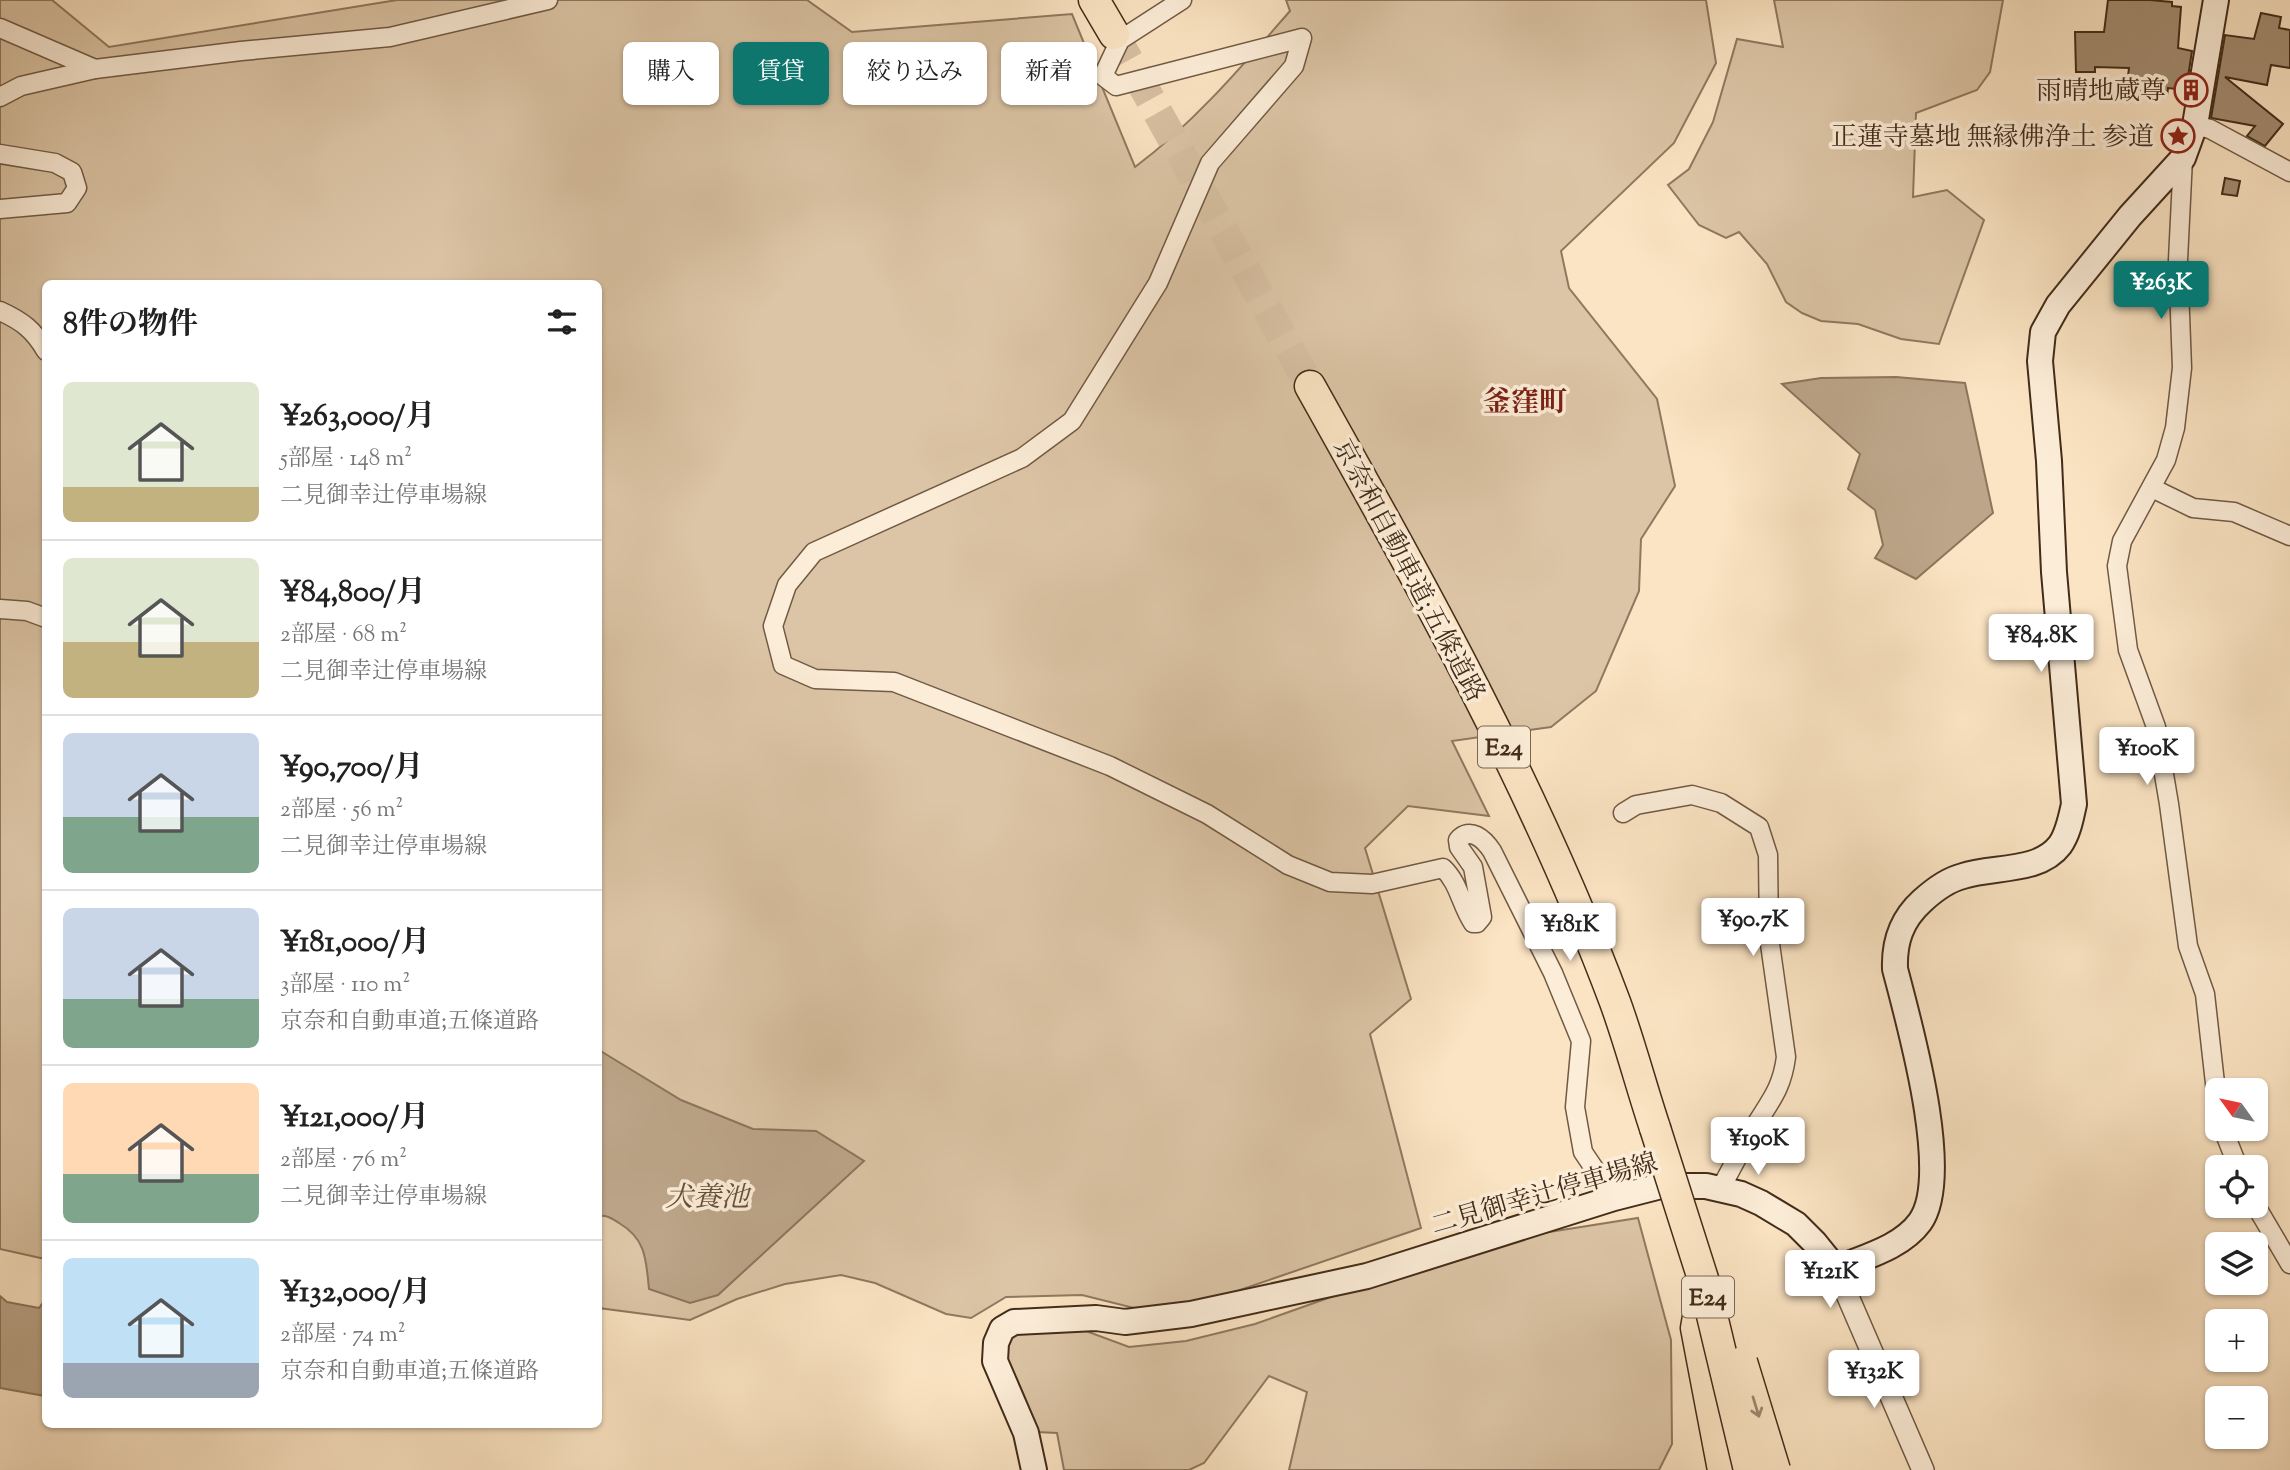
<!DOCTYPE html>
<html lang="ja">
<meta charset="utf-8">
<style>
:root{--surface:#fff;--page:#f6f6f6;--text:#222;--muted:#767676;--line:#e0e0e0;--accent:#0f766e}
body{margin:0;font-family:"Sorts Mill Goudy","Noto Serif JP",serif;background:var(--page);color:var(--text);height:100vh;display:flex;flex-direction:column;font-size:26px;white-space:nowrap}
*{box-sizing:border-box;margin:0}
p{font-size:23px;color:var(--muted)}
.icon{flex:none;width:38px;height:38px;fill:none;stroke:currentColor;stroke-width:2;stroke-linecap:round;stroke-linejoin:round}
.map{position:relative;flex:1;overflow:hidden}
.details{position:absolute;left:42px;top:280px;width:560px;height:1148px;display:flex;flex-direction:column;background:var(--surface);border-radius:10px;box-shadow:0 2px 5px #0004}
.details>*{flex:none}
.hud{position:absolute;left:623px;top:42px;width:665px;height:63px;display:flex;gap:14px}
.needle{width:46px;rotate:303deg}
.controls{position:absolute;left:2205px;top:1078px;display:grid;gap:14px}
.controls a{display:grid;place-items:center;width:63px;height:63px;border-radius:10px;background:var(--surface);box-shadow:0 2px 5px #0004;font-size:35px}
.price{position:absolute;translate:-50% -60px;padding:0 16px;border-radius:7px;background:#fff;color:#222;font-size:23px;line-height:46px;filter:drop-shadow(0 2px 4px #0008)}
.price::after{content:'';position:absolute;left:50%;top:42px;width:21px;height:16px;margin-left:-10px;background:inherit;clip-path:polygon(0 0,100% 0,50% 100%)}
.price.active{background:var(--accent);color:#fff}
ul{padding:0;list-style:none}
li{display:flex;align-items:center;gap:21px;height:175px;padding:0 21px}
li+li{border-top:2px solid var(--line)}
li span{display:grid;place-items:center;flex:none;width:196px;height:140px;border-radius:10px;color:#555}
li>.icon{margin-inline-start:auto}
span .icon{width:84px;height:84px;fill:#fffc;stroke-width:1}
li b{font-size:30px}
h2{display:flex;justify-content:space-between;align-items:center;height:84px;padding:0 21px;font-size:30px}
.chip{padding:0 24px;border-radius:10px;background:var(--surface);box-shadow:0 2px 5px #0004;font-size:24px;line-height:63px}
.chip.active{background:var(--accent);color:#fff}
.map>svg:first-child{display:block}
.green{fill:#dcc5a6;stroke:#907860;stroke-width:2}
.water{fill:#bca589;stroke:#8c755c;stroke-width:2}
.building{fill:#a38c71;stroke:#432c19;stroke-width:2}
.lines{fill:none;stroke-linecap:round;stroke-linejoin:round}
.motorway-tunnel{stroke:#d6bfa1;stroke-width:30;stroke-dasharray:30 15;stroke-linecap:butt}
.minor-casing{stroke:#715a44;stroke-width:21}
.tertiary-casing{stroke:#715a44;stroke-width:24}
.secondary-casing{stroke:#432c19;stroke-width:28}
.motorway-casing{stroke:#432c19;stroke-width:33}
.minor{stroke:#fcedd8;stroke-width:18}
.tertiary{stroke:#fcedd8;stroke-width:21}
.secondary{stroke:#fcedd8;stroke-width:24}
.motorway{stroke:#fbe4c3;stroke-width:30}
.motorway-bridge-casing{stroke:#432c19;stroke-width:33;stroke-linecap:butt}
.motorway-bridge{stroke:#fbe4c3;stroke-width:30}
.oneway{stroke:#9f886e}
.labels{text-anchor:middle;stroke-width:7;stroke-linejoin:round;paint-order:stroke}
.shield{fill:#fcedd8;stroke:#7a6652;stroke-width:2}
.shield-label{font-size:24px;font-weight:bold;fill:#432c19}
.poi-label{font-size:26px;fill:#432c19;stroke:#fcedd8;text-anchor:end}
.street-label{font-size:26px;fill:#432c19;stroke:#fcedd8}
.neighbourhood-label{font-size:28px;font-weight:bold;fill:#7a1f14;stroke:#fcedd8}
.water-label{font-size:28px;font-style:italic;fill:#67503b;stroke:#fcedd8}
</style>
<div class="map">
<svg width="2290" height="1470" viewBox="0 0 2290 1470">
<rect width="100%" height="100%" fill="#fbe4c3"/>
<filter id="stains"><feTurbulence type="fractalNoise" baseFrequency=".00286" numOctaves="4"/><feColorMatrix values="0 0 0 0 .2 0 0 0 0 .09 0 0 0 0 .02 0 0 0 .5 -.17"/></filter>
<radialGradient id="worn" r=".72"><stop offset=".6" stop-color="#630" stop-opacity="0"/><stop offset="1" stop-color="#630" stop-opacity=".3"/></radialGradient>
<g class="green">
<path d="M 0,0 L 52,0 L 109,47 L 397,0 L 807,0 L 852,32 L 1072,14 L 1135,167 C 1194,123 1242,66 1290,11 L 1286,0 L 1706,0 L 1716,63 L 1674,143 L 1561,251 L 1569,288 L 1657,399 L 1675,486 L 1641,539 L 1639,591 L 1596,691 L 1551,727 L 1452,741 L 1489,816 L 1408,806 L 1365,848 L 1411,999 L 1370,1034 L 1421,1228 L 1187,1308 L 1142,1310 L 1082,1295 L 1006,1297 L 971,1318 L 946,1314 L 875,1283 L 841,1275 L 785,1284 L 737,1299 L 690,1320 L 599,1308 L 598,284 L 46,284 L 45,1259 L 0,1249 Z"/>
<path d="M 1774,0 L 2003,0 L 1990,72 L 1977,90 L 1916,113 L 1913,197 L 1947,190 L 1984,220 L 1939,344 L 1901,339 L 1858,324 L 1821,321 L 1802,313 L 1786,302 L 1767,264 L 1739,232 L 1726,238 L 1699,225 L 1668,185 L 1689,169 L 1713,122 L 1737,39 L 1783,47 Z"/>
<path d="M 1638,1218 L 1671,1340 L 1672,1444 L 1659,1470 L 1289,1470 L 1307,1392 L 1269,1376 L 1204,1463 L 1189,1470 L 1064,1470 L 1057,1433 L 1037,1432 L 998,1350 L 1006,1333 L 1078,1328 L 1129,1347 L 1186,1341 L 1255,1324 L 1373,1282 L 1511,1238 Z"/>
</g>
<g class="water">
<path d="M 1896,377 L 1965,383 L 1993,513 L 1916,579 L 1875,558 L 1883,545 L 1875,510 L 1848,489 L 1860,454 L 1782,384 L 1821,378 Z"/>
<path d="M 599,1050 L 681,1100 L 753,1129 L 816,1131 L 864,1161 L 718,1295 L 690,1303 L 649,1289 C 646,1259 646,1239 619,1223 C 611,1218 607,1215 599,1216 Z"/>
<path d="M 0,1296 L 7,1302 L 39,1308 L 45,1300 L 45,1396 L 0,1388 Z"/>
</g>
<g class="building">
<path d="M 2108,0 L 2150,0 L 2172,2 L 2172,6 L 2181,7 L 2178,48 L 2192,51 L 2186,90 L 2168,88 L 2167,96 L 2126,92 L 2129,68 L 2095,67 L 2095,72 L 2076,72 L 2075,32 L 2104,32 Z"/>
<path d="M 2261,13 L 2281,17 L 2279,28 L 2290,30 L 2290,68 L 2271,65 L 2267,85 L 2225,77 L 2283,124 L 2265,146 L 2247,136 L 2255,126 L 2211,118 L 2225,35 L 2254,39 Z"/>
<path d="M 2225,178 L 2240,181 L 2237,196 L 2222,194 Z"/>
</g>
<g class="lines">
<path class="motorway-tunnel" d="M 1114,34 L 1310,386"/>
<defs>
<g id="minor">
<path d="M 1182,0 L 1120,40 L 1103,76 L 1116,86 L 1302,38 L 1294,66 L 1210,163 L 1158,283 L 1072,421 L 1022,458 L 814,552 L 787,585 L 773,626 L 783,665 L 815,679 L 894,682 L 1110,766 L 1207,814 L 1288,865 L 1330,882 L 1372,884 L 1443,868 C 1459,883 1461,905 1473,923 L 1477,923 L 1482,917 L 1473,867 L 1459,847 L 1458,840 C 1470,826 1484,839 1492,851 L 1553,973 L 1581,1041 L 1575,1107 L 1583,1152 L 1614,1198"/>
<path d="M 0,28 L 95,69"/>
<path d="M 0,97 L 21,86 L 95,69 L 241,51 L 390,37 L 548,0"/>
<path d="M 2195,125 L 2210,129 L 2290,172"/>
<path d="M 0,154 L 55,163 L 72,172 L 77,188 L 67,203 L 0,209"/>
<path d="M 2183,158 L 2178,260 L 2182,368 L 2175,428 L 2166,460 L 2122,541 L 2117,566 L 2128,650 L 2156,727 L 2169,804 L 2188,946 L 2205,994 L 2217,1101"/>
<path d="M 0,311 C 22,321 34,330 46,351"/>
<path d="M 2152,488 L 2193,508 L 2234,512 L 2290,536"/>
<path d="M 0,609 L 27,611 L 46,618"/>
<path d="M 1623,813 L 1636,805 L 1692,795 L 1721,803 L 1759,827 L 1768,855 L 1769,937 L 1786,1057 C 1782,1088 1771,1100 1755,1126 C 1743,1146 1732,1167 1721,1188"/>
<path d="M 2223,1129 L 2238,1167"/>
<path d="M 2256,1206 L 2290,1264"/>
</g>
<path id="tertiary" d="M 1836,1269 L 1923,1470"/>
<path id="secondary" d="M 1034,1470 L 1026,1433 L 995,1361 L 996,1343 L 1002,1329 L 1014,1322 L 1096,1318 L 1125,1322 L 1191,1314 L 1367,1276 L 1614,1198 L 1661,1186 L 1706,1186 L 1741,1194 L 1761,1203 L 1796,1224 L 1815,1243 L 1836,1269 C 1864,1257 1901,1248 1920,1222 C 1953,1176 1909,1023 1895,969 C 1894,942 1901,920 1922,901 C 1934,890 1947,880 1963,876 C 1993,866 2039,873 2060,845 C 2068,834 2071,818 2074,804 L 2054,572 L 2049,461 L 2040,361 L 2043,332 L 2058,305 L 2130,216 L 2183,158 L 2195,125 L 2216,0"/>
<g id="motorway">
<path d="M 1094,0 L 1114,34"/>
<path d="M 1310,386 C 1422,586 1534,786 1615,1002 C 1630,1043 1641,1086 1655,1128"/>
<path d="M 1704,1282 L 1696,1328 L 1723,1470"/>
</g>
</defs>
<use href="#minor" class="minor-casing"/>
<use href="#tertiary" class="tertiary-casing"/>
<use href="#secondary" class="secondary-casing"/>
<use href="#motorway" class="motorway-casing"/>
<use href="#minor" class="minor"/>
<use href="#tertiary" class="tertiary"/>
<use href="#secondary" class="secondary"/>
<use href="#motorway" class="motorway"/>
<defs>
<g id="motorway-bridge">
<path d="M 1655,1128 L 1704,1282 L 1749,1470"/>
<path d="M 1742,1362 L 1775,1470"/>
</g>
</defs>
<use href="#motorway-bridge" class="motorway-bridge-casing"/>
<use href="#motorway-bridge" class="motorway-bridge"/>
</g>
<defs><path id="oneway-shaft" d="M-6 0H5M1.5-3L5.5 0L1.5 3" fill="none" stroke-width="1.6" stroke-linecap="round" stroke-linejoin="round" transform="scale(1.75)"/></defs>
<use class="oneway" href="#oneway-shaft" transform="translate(1756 1407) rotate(73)"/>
<defs>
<symbol id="building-ring" viewBox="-11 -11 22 22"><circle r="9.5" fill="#fcedd8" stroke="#8f2418" stroke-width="1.5"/><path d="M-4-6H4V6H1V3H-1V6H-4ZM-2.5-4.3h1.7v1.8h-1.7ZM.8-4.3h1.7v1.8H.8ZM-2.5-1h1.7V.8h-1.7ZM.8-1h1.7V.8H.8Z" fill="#8f2418"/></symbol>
<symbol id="sight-ring" viewBox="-11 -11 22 22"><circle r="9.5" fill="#fcedd8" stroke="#8f2418" stroke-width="1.5"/><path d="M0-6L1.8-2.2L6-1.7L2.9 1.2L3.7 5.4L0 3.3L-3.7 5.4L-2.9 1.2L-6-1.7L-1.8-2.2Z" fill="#8f2418"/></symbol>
</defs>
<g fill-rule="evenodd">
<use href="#building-ring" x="2172" y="71" width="38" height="38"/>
<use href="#sight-ring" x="2159" y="117" width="38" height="38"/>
</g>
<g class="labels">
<g class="shield">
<rect x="1478" y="726.5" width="52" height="41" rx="5"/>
<rect x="1682" y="1276.5" width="52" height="41" rx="5"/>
</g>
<g class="shield-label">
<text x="1504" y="755">E24</text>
<text x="1708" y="1305">E24</text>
</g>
<g class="poi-label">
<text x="2166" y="99">雨晴地蔵尊</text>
<text x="2154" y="145">正蓮寺墓地 無縁佛浄土 参道</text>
</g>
<g class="street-label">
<text transform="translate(1410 570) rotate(62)" y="9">京奈和自動車道;五條道路</text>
<text transform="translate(1544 1193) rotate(-16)" y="9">二見御幸辻停車場線</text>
</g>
<g class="neighbourhood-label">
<text x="1525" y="411">釜窪町</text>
</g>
<g class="water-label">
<text x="707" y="1206">犬養池</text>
</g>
</g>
<rect width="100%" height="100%" filter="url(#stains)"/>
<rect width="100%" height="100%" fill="url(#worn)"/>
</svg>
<div class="controls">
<a><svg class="needle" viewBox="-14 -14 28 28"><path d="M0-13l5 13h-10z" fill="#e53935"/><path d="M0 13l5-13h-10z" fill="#767676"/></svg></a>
<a><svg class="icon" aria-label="locate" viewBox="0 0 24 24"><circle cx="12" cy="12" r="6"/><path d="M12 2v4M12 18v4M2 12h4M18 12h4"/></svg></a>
<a><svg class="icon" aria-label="layers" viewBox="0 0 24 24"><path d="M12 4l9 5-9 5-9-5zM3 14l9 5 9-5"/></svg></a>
<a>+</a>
<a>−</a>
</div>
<b class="price active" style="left:2161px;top:321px">¥263K</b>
<b class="price" style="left:2041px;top:674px">¥84.8K</b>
<b class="price" style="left:2147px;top:787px">¥100K</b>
<b class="price" style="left:1753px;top:958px">¥90.7K</b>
<b class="price" style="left:1570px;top:963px">¥181K</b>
<b class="price" style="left:1758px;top:1177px">¥190K</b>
<b class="price" style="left:1830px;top:1310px">¥121K</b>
<b class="price" style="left:1874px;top:1410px">¥132K</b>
<div class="hud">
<a class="chip">購入</a>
<a class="chip active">賃貸</a>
<a class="chip">絞り込み</a>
<a class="chip">新着</a>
</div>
<section class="details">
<h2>8件の物件<svg class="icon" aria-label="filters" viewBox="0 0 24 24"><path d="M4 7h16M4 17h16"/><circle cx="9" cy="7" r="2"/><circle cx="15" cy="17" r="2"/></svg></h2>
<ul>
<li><span style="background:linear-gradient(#dfe7d0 75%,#c2b280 0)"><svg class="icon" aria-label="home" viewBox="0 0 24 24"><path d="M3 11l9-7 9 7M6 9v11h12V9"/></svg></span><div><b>¥263,000/月</b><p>5部屋 · 148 m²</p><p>二見御幸辻停車場線</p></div></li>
<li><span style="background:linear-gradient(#dfe7d0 60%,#c2b280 0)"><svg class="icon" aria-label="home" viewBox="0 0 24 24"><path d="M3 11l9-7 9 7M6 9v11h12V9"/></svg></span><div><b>¥84,800/月</b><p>2部屋 · 68 m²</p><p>二見御幸辻停車場線</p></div></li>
<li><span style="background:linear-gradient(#c9d6e8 60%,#7fa58c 0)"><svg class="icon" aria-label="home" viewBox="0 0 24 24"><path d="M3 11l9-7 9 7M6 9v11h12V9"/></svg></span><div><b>¥90,700/月</b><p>2部屋 · 56 m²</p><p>二見御幸辻停車場線</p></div></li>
<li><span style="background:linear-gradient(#c9d6e8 65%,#7fa58c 0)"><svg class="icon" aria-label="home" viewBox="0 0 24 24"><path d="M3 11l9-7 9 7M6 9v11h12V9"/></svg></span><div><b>¥181,000/月</b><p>3部屋 · 110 m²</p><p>京奈和自動車道;五條道路</p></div></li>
<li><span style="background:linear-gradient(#ffd9b3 65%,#7fa58c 0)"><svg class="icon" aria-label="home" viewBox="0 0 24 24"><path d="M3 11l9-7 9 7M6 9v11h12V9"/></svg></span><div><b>¥121,000/月</b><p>2部屋 · 76 m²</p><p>二見御幸辻停車場線</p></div></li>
<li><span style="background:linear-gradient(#bfe0f5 75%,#9aa5b1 0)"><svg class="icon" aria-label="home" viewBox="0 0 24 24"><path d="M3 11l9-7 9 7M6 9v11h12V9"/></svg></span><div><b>¥132,000/月</b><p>2部屋 · 74 m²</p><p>京奈和自動車道;五條道路</p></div></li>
</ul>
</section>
</div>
